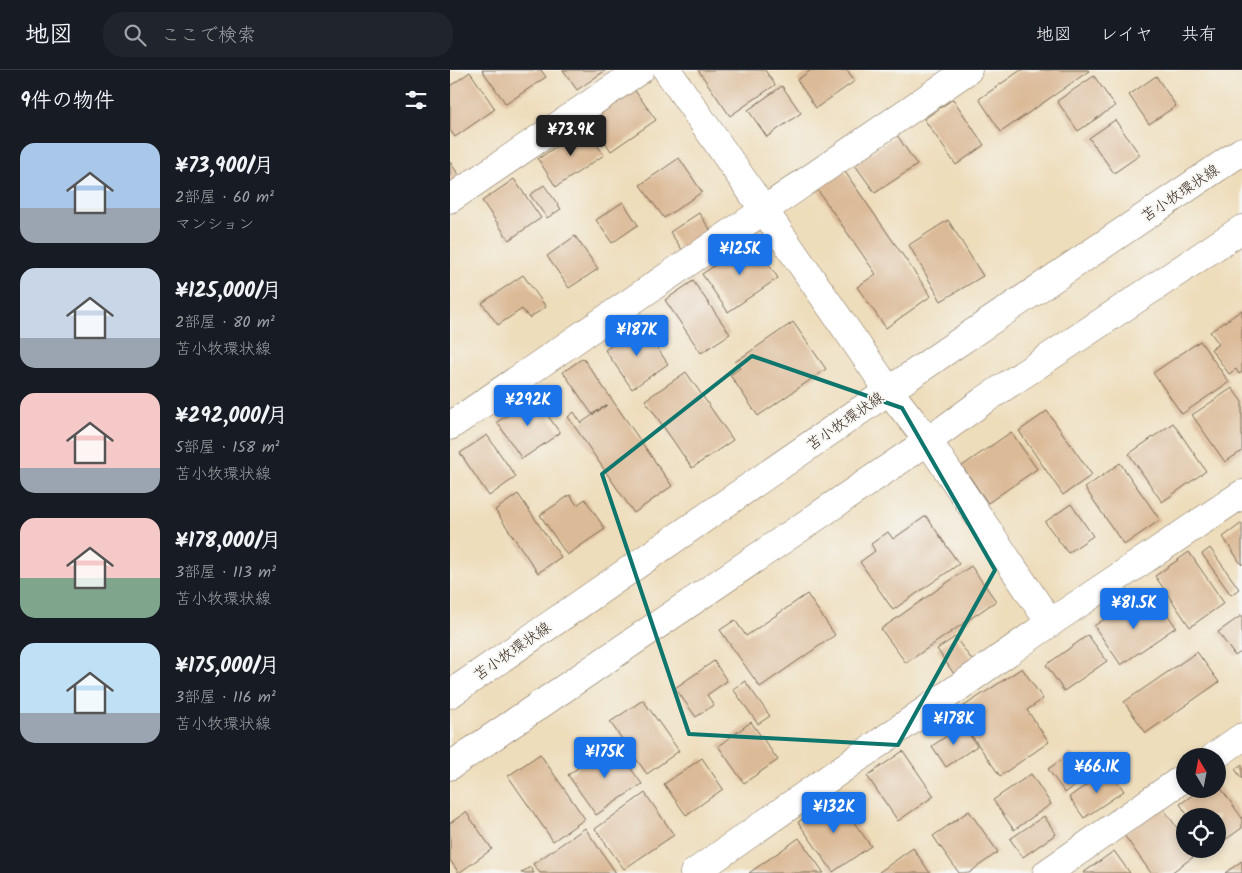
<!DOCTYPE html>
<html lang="ja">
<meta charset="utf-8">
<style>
:root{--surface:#171b24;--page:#20242c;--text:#f1f3f6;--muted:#9ea1a6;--line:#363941;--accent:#1a73e8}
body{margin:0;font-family:Kalam,"Klee One",sans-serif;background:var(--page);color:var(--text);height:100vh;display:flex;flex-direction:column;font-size:19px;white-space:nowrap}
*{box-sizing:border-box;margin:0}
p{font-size:16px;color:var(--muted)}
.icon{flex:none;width:28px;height:28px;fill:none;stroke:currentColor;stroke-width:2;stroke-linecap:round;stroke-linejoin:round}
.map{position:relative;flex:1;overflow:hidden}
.sheet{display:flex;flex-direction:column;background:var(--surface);width:450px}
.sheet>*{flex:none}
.needle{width:32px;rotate:350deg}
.tools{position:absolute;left:726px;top:678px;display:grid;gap:10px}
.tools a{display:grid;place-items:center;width:50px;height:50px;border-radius:50%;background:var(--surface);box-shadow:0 2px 8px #0003;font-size:25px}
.price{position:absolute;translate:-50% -42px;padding:0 11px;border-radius:5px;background:var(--accent);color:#fff;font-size:16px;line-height:32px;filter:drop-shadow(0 1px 2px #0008)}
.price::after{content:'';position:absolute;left:50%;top:30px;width:15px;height:11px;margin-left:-8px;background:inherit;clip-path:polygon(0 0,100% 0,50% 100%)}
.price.on{background:#222;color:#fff}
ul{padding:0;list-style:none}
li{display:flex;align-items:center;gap:15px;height:125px;padding:0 20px}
li span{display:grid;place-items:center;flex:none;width:140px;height:100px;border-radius:15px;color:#555}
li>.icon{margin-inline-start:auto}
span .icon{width:60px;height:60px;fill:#fffc;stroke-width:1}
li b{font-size:21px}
h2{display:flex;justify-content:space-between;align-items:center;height:60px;padding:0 20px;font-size:21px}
header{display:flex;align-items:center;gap:30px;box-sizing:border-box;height:70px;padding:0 25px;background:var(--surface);border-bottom:1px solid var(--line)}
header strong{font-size:24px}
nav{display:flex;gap:28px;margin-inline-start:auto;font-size:18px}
.search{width:350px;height:45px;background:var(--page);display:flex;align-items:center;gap:12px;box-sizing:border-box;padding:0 18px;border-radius:20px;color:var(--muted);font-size:19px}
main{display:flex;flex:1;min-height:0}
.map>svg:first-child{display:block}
.building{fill:#dbba97}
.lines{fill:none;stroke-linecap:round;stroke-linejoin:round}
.minor-casing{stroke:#7a6955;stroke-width:29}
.secondary-casing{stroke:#7a6955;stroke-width:29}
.minor{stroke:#fff;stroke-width:28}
.secondary{stroke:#fff;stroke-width:28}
.marked{fill:none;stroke:#0f766e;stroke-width:4;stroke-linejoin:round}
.labels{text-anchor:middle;stroke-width:4;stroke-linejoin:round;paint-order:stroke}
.street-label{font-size:15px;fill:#3b2a1e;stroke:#f6f6f2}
</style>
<header>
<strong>地図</strong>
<div class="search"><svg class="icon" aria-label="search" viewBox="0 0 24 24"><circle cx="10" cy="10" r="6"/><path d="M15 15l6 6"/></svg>ここで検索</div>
<nav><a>地図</a><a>レイヤ</a><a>共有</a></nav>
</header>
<main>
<section class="sheet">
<h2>9件の物件<svg class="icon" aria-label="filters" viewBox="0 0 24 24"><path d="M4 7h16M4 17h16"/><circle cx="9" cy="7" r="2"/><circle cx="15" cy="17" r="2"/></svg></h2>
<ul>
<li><span style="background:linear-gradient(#a9c7e8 65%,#9aa5b1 0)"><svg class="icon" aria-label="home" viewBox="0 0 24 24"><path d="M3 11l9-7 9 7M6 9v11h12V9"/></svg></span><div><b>¥73,900/月</b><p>2部屋 · 60 m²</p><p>マンション</p></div></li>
<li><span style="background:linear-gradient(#c9d6e8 70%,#9aa5b1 0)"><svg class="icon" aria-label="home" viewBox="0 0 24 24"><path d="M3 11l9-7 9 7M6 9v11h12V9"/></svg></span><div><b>¥125,000/月</b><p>2部屋 · 80 m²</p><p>苫小牧環状線</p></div></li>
<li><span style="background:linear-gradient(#f6c9c9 75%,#9aa5b1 0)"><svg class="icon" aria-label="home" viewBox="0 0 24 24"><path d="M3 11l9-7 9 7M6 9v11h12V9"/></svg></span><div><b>¥292,000/月</b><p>5部屋 · 158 m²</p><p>苫小牧環状線</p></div></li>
<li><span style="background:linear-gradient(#f6c9c9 60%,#7fa58c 0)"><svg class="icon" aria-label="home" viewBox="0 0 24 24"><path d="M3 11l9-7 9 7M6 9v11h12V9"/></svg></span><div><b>¥178,000/月</b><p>3部屋 · 113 m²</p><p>苫小牧環状線</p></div></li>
<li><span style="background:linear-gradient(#bfe0f5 70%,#9aa5b1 0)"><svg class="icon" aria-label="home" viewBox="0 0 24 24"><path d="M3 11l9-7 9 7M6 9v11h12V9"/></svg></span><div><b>¥175,000/月</b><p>3部屋 · 116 m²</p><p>苫小牧環状線</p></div></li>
</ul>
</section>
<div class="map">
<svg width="792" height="803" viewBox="0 0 792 803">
<rect width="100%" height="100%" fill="#f6f6f2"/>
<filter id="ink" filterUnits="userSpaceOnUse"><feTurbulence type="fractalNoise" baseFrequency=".02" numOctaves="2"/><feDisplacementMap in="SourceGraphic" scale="10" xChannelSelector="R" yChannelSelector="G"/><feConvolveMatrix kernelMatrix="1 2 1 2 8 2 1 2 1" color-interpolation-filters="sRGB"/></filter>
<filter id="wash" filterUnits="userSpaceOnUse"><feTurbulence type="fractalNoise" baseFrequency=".0096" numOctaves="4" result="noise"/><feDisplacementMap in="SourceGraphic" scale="20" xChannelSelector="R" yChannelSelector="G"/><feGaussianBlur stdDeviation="1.12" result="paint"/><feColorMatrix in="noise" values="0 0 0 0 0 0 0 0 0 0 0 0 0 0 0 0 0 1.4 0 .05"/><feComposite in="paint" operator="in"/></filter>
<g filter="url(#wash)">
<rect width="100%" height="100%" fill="#edb"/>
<g id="blocks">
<g class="building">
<path d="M 32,0 L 91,0 L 96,7 L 56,34 Z"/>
<path d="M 113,0 L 156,0 L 127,20 Z"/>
<path d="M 248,0 L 315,0 L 325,15 L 280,46 Z"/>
<path d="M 361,0 L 397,0 L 405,11 L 366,38 L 347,10 Z"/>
<path d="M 571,0 L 638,0 L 639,1 L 551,62 L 529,29 Z"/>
<path d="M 20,2 L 45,39 L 5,67 L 0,60 L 0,16 Z"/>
<path d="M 644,6 L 665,36 L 628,61 L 607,31 Z"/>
<path d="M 706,6 L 726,36 L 699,54 L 679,25 Z"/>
<path d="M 332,16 L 351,43 L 317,67 L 298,40 Z"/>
<path d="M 183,18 L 206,50 L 161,81 L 139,48 Z"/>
<path d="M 503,29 L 534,75 L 506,95 L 474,49 Z"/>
<path d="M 665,50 L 690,85 L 664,103 L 639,68 Z"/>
<path d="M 135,57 L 154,85 L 106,117 L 88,89 Z"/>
<path d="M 447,65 L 467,95 L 425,123 L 405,95 Z"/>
<path d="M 229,88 L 252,122 L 214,148 L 190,115 Z"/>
<path d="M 0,92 L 11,108 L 0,116 Z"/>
<path d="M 391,96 L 481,226 L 436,258 L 407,217 L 426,204 L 364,115 Z"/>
<path d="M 64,109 L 91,148 L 59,170 L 32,131 Z"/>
<path d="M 94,115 L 111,139 L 97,148 L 80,125 Z"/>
<path d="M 173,132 L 188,155 L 162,173 L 146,150 Z"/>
<path d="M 249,143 L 263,164 L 235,184 L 220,162 Z"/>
<path d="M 498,150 L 533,206 L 491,231 L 459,175 Z"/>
<path d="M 125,166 L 148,199 L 119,218 L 97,186 Z"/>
<path d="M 302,170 L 328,208 L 278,242 L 252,204 Z"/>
<path d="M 73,205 L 96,237 L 79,248 L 72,239 L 48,255 L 32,233 Z"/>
<path d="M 243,211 L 280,264 L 251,283 L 215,230 Z"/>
<path d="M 792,240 L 792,302 L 789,304 L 786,299 L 779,304 L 761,279 L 769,274 L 760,262 Z"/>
<path d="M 343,252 L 376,299 L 308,346 L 280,305 L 290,298 L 285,292 Z"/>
<path d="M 192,255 L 218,294 L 182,319 L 155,280 Z"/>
<path d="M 750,271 L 779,312 L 732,344 L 703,303 Z"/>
<path d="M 133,288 L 222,416 L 184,443 L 118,347 L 124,342 L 131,353 L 157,335 L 142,344 L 113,302 Z"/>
<path d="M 236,302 L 283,370 L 242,398 L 195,330 Z"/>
<path d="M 782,318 L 792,332 L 792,381 L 775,392 L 742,345 Z"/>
<path d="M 85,327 L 110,363 L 72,389 L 47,352 L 60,344 L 56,340 L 68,331 L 71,336 Z"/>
<path d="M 597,341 L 642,405 L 613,425 L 569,361 Z"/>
<path d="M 723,353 L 756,401 L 712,432 L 679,384 Z"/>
<path d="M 561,362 L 587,399 L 538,433 L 512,396 Z"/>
<path d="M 37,365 L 66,407 L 39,426 L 10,383 Z"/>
<path d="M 670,393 L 710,450 L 674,475 L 635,418 Z"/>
<path d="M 68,424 L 111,487 L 88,503 L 45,440 Z"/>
<path d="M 120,425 L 127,435 L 135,429 L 155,459 L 117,485 L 90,445 Z"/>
<path d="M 621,434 L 643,466 L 618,483 L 595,452 Z"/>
<path d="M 476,446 L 509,494 L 443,540 L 410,492 L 425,481 L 421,474 L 438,462 L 443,469 Z"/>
<path d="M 792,453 L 792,495 L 773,467 Z"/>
<path d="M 760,478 L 789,519 L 781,525 L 752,484 Z"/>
<path d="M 739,482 L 774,533 L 740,557 L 705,506 Z"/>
<path d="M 521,496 L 546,531 L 456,593 L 431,559 Z"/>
<path d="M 357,524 L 385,565 L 310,617 L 270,560 L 285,550 L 296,566 Z"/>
<path d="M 684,529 L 694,545 L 710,534 L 726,557 L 671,595 L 644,556 Z"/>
<path d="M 792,545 L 792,581 L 785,586 L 768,562 Z"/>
<path d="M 638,565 L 657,591 L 614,621 L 596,595 Z"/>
<path d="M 505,567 L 525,594 L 506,607 L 487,579 Z"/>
<path d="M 747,582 L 769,612 L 696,663 L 674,632 Z"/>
<path d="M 264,591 L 277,611 L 257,625 L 264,635 L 246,647 L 225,618 Z"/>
<path d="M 572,598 L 593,629 L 577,640 L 599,672 L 550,706 L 505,642 Z"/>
<path d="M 295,611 L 320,646 L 308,654 L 283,619 Z"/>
<path d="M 193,630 L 229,681 L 197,704 L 160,652 Z"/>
<path d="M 301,652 L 328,690 L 294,713 L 268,676 Z"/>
<path d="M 513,655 L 527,676 L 496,697 L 482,676 Z"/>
<path d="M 163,673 L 192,714 L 146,745 L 118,705 Z"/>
<path d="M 453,681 L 484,726 L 448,751 L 417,706 Z"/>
<path d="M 621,683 L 637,707 L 615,723 L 598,699 Z"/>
<path d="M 90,684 L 135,749 L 103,771 L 58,706 Z"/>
<path d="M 252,688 L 273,719 L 236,745 L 214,714 Z"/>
<path d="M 792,694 L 792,709 L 785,699 Z"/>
<path d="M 659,699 L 674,721 L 634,748 L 619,727 Z"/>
<path d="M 581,704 L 601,734 L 564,760 L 543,730 Z"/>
<path d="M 768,714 L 792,748 L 792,758 L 768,775 L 768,746 L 738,746 L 730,734 L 751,719 L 768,719 Z"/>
<path d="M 195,723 L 224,765 L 174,799 L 145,759 Z"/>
<path d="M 385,726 L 421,776 L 383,802 L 348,752 Z"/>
<path d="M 713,738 L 735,769 L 735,779 L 742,779 L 746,785 L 721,803 L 701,803 L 674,765 Z"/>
<path d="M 519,741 L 548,782 L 519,803 L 509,803 L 483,766 Z"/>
<path d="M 16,742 L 42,779 L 9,803 L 0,790 L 0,753 Z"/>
<path d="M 594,746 L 606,764 L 573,787 L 560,769 Z"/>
<path d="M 135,758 L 166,803 L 90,803 L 83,794 Z"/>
<path d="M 349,768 L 374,803 L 299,803 Z"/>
<path d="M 463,778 L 480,803 L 428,803 Z"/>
<path d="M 664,781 L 680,803 L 633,803 Z"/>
<path d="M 792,791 L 792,803 L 775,803 Z"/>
<path d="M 80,797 L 84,803 L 71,803 Z"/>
</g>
</g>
</g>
<g filter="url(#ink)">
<use href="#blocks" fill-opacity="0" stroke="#7a6955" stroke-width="1"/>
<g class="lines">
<defs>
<g id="minor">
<path d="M 217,0 L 439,321 L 478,371 L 600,553"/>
<path d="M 0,129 L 190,0"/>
<path d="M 0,356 L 518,0"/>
<path d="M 765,686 L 792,667"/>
<path d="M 244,803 L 600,553 L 792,424"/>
<path d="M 597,803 L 735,707"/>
</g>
<g id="secondary">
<path d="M 0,624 L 499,279 L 792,81"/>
<path d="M 0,696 L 478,371 L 533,331 L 792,159"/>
</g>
</defs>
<use href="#minor" class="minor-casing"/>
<use href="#secondary" class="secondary-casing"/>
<use href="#minor" class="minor"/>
<use href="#secondary" class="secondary"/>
</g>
</g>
<path class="marked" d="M 302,286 L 452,338 L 545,500 L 448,675 L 239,664 L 152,404 Z"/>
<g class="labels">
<g class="street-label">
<text transform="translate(730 123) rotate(-34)" y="5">苫小牧環状線</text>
<text transform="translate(395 351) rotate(-35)" y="5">苫小牧環状線</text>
<text transform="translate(62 581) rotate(-35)" y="5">苫小牧環状線</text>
</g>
</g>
</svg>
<div class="tools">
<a><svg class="needle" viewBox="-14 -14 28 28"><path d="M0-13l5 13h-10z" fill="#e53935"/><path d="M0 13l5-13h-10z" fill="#9ea1a6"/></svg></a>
<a><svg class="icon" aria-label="locate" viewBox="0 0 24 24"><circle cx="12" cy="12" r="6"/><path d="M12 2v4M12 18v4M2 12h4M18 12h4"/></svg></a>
</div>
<b class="price on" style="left:121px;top:87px">¥73.9K</b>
<b class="price" style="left:290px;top:206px">¥125K</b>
<b class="price" style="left:187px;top:287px">¥187K</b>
<b class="price" style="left:78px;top:357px">¥292K</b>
<b class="price" style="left:684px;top:560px">¥81.5K</b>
<b class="price" style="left:504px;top:676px">¥178K</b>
<b class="price" style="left:155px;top:709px">¥175K</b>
<b class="price" style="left:647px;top:724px">¥66.1K</b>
<b class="price" style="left:384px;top:764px">¥132K</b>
</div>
</main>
